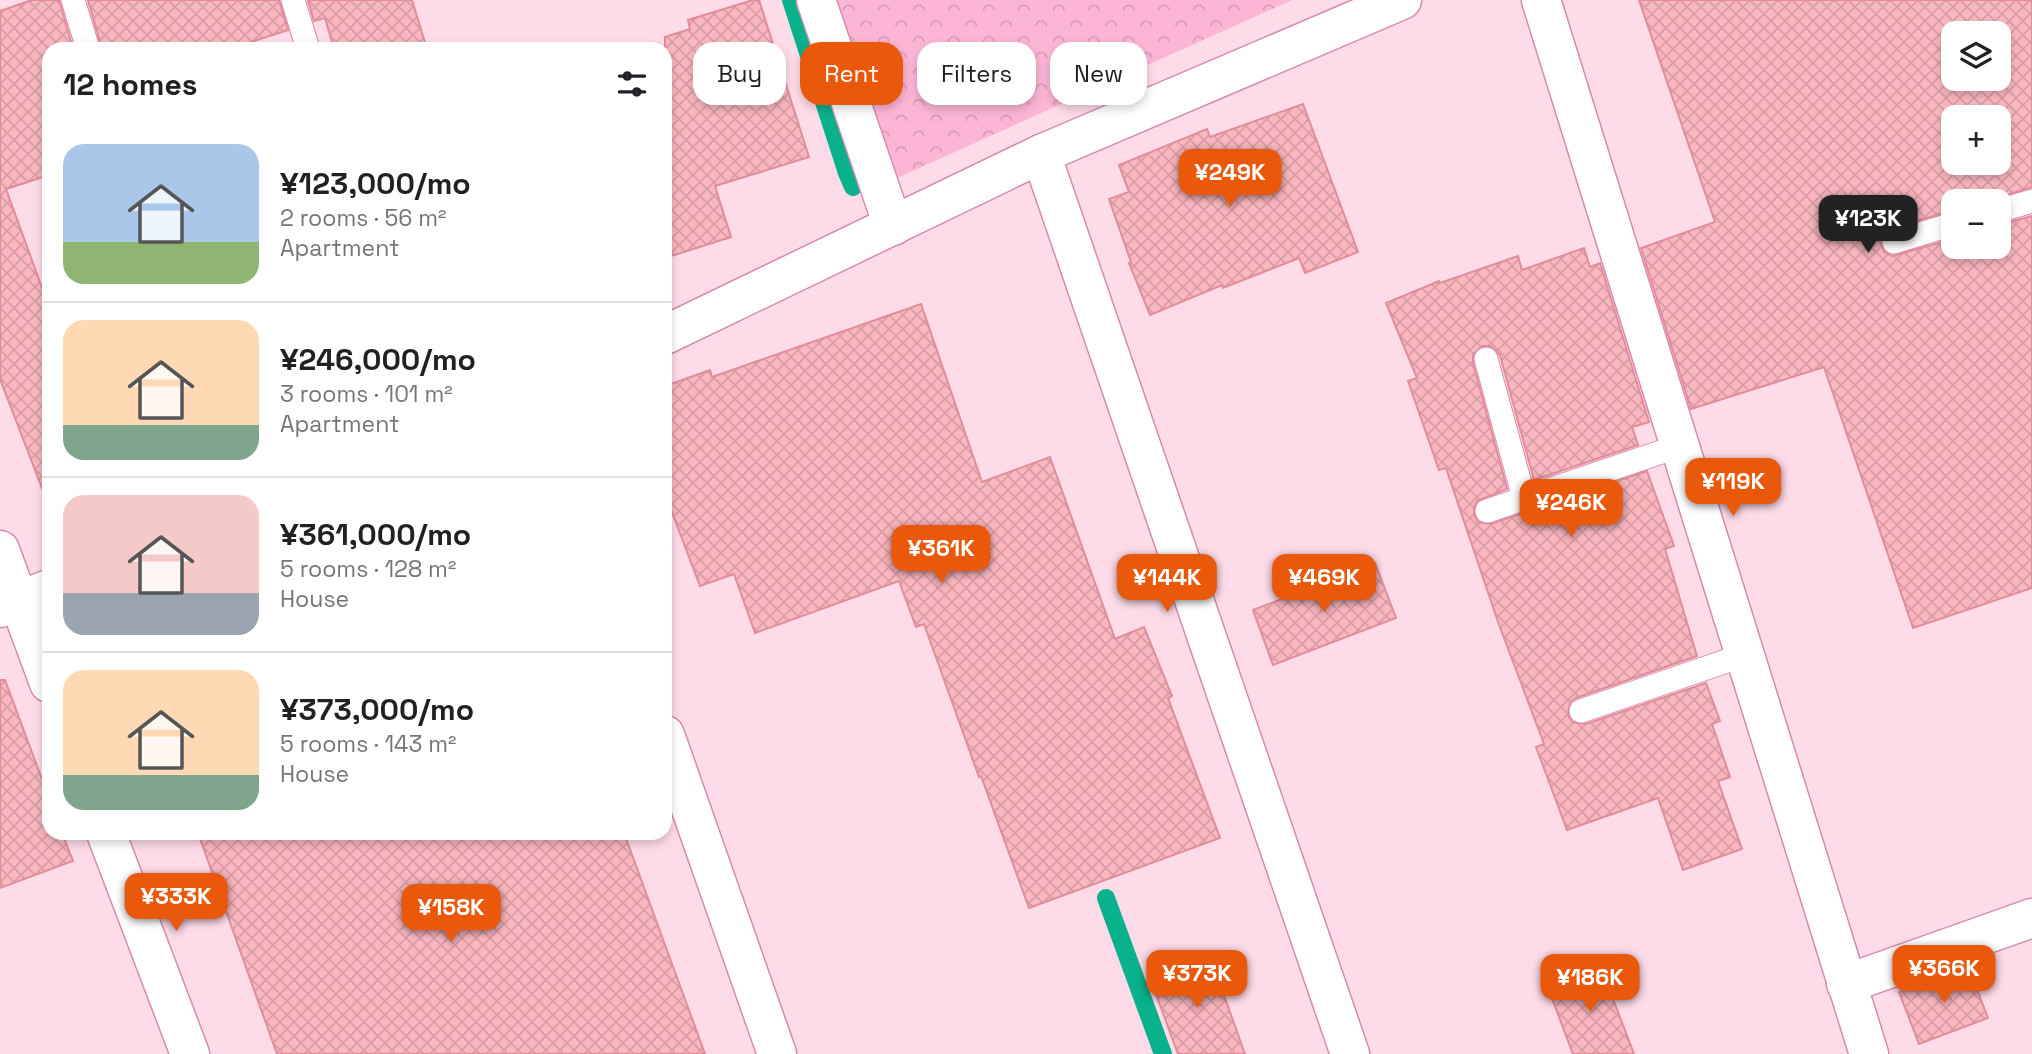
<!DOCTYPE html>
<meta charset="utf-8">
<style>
:root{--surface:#fff;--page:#f2f2f2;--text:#202124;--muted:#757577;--line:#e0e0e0;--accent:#ea580c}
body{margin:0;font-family:"Space Grotesk",sans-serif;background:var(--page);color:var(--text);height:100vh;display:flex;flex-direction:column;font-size:26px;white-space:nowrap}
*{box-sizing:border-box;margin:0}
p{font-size:23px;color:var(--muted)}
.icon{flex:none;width:38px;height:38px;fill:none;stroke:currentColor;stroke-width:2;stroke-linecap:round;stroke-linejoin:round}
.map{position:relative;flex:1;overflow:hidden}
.details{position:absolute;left:42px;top:42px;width:630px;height:798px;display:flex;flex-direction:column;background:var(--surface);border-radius:21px;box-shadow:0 4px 10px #0003}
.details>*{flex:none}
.guide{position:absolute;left:693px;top:42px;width:665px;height:63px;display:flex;gap:14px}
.buttons{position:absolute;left:1941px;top:21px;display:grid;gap:14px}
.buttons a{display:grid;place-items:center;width:70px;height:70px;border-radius:14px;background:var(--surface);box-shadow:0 4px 10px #0003;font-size:35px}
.price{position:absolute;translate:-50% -60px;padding:0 16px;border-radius:14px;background:var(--accent);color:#fff;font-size:23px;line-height:46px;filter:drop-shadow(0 2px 4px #0008)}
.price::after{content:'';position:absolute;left:50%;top:42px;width:21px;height:16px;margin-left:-10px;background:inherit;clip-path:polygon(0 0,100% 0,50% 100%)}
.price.current{background:#222;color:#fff}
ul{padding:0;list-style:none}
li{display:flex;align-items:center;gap:21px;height:175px;padding:0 21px}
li+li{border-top:2px solid var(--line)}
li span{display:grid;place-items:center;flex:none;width:196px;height:140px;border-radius:21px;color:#555}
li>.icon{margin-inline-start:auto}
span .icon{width:84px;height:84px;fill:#fffc;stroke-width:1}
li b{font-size:30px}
h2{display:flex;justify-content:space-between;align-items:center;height:84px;padding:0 21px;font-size:30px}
.tag{padding:0 24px;border-radius:21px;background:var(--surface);box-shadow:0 4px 10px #0003;font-size:24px;line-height:63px}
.tag.current{background:var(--accent);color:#fff}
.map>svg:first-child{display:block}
.park{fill:url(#park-crowns)}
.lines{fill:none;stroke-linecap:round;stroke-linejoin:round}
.stream{stroke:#09b18c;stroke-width:18}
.building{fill:url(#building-cross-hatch);stroke:#e38c99;stroke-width:2;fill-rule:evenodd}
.service-casing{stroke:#d889ae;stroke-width:25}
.minor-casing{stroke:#d889ae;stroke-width:41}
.tertiary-casing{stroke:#d889ae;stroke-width:41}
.service{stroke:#fff;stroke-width:23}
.minor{stroke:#fff;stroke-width:38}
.tertiary{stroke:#fff;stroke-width:38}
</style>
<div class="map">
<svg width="2032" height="1054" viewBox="0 0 2032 1054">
<defs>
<pattern id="park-crowns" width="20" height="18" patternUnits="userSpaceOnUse" patternTransform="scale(1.75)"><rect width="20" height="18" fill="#fcb5d5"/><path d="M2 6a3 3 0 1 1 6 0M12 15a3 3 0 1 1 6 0" fill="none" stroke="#d99bb7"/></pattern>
<pattern id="building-cross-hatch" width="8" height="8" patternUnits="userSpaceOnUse" patternTransform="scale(1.75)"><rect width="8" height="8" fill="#fab7bf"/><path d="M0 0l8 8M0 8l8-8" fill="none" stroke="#d89da5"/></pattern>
</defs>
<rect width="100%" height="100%" fill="#fedbe9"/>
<path class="park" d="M 837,0 L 1292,0 L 897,178 Z"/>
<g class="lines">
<g class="stream">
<path d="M 791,0 L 847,173 L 853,187"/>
<path d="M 1106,898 L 1163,1054"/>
</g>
</g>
<g class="building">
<path d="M 32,0 L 59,0 L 73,49 L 49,49 L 49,175 L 6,189 L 49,307 L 49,496 L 45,496 L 0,379 L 0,11 Z"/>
<path d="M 88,0 L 279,0 L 288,30 L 229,49 L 102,49 Z"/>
<path d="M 308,0 L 412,0 L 427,49 L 334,49 L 325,18 L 314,21 Z"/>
<path d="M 753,0 L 759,0 L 809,157 L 715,186 L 731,237 L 665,258 L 665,37 L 690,29 L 688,20 Z"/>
<path d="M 1639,0 L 2032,0 L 2032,187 L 1988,201 L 1953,201 L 1953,210 L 1890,229 L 1883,233 L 1880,240 L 1884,252 L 1892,256 L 1953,239 L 1953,247 L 1998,247 L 1998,225 L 2032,216 L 2032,588 L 1913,628 L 1824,367 L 1691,409 L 1641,248 L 1715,222 ZM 1953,33 L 1998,33 L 1998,79 L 1953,79 ZM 1953,117 L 1998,117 L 1998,163 L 1953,163 Z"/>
<path d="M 1303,104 L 1358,252 L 1305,273 L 1299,258 L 1223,288 L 1222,285 L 1150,315 L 1129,263 L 1131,262 L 1109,199 L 1129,192 L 1119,165 L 1207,129 L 1210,137 Z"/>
<path d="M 1584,248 L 1590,267 L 1600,263 L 1649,422 L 1632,427 L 1638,445 L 1534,480 L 1500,355 L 1490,346 L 1482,346 L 1473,355 L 1473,363 L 1507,489 L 1477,501 L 1474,508 L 1474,515 L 1478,522 L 1491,524 L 1647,471 L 1674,546 L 1665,549 L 1697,656 L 1576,698 L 1570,702 L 1568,715 L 1572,722 L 1586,724 L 1706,683 L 1720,721 L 1712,724 L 1730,777 L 1718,781 L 1742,849 L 1683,870 L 1658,798 L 1567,830 L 1536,747 L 1544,744 L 1498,622 L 1446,468 L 1439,470 L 1408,381 L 1417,378 L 1386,303 L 1439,281 L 1440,283 L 1518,256 L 1522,270 Z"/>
<path d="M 921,304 L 982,482 L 1050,457 L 1115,639 L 1144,627 L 1172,696 L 1168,698 L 1220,838 L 1029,908 L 981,776 L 979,777 L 924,624 L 916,627 L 899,581 L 755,633 L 734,574 L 700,586 L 665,494 L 665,386 L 710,370 L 712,377 Z"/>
<path d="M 1375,563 L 1396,618 L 1273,665 L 1253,610 Z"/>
<path d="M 0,680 L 5,680 L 49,798 L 49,833 L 62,833 L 73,861 L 0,888 Z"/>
<path d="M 198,833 L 624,833 L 705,1054 L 277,1054 Z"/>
<path d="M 1210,956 L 1245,1054 L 1178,1054 L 1150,978 Z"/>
<path d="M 1600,965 L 1634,1054 L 1573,1054 L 1547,985 Z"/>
<path d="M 1968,966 L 1988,1018 L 1919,1044 L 1899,992 Z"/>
</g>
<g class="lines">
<defs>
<g id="service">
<path d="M 73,0 L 88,49"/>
<path d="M 293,0 L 308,49"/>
<path d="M 1998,211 L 2032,201"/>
<path d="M 1894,242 L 1953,224"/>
<path d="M 1486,359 L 1524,498"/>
<path d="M 1487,511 L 1679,446"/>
<path d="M 1581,711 L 1744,655"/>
</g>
<g id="minor">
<path d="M 816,0 L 893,226"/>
<path d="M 1541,0 L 1869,1054"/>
<path d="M 1041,154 L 1350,1054"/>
<path d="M 0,550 L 49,683"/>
<path d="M 665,735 L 777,1054"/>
<path d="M 106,833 L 190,1054"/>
<path d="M 1846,984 L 2032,918"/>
</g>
<g id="tertiary">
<path d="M 665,335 L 1041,154 L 1402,0"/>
<path d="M 0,608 L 49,589"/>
</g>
</defs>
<use href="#service" class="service-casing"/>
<use href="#minor" class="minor-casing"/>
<use href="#tertiary" class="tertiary-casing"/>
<use href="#service" class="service"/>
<use href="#minor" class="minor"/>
<use href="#tertiary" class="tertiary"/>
</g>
</svg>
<div class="buttons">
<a><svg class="icon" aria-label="layers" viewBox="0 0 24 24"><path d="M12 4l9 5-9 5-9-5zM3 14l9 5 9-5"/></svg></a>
<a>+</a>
<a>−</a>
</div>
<b class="price" style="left:1230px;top:209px">¥249K</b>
<b class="price current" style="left:1868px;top:255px">¥123K</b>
<b class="price" style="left:1733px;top:518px">¥119K</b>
<b class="price" style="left:1571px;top:539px">¥246K</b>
<b class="price" style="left:941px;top:585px">¥361K</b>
<b class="price" style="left:1167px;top:614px">¥144K</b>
<b class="price" style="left:1324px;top:614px">¥469K</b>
<b class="price" style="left:176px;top:933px">¥333K</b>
<b class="price" style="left:451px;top:944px">¥158K</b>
<b class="price" style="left:1944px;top:1005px">¥366K</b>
<b class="price" style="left:1197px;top:1010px">¥373K</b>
<b class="price" style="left:1590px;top:1014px">¥186K</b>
<div class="guide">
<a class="tag">Buy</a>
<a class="tag current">Rent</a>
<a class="tag">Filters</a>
<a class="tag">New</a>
</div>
<section class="details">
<h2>12 homes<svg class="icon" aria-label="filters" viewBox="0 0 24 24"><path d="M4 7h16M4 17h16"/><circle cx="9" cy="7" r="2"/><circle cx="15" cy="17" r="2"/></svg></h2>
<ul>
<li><span style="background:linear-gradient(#a9c7e8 70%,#8fb573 0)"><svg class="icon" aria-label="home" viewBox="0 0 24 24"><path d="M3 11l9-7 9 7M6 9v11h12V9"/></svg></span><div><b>¥123,000/mo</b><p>2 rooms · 56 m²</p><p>Apartment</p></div></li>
<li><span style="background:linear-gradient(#ffd9b3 75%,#7fa58c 0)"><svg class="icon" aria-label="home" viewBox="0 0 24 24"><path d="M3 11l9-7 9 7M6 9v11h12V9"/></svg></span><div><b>¥246,000/mo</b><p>3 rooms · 101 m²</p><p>Apartment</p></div></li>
<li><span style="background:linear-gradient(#f6c9c9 70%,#9aa5b1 0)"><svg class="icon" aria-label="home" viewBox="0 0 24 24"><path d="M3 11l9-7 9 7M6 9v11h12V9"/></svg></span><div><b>¥361,000/mo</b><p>5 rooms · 128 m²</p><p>House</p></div></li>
<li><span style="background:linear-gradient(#ffd9b3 75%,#7fa58c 0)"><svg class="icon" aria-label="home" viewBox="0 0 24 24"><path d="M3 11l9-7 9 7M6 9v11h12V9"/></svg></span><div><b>¥373,000/mo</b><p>5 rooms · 143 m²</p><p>House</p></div></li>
</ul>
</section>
</div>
